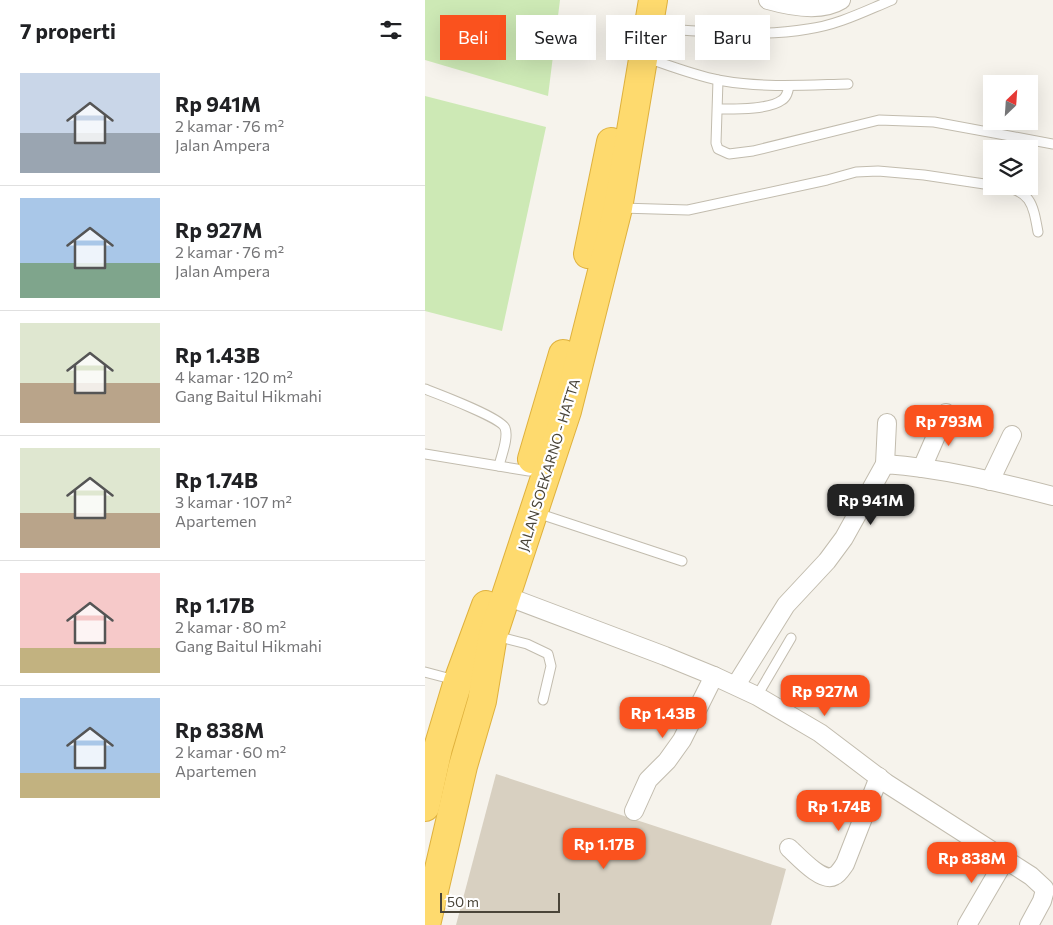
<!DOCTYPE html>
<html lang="id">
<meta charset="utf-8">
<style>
:root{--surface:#fff;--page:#f6f6f6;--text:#202124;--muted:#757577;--line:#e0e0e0;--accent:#fa521e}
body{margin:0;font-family:Commissioner,sans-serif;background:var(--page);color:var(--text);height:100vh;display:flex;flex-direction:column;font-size:19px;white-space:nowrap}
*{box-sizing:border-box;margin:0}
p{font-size:16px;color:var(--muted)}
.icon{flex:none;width:28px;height:28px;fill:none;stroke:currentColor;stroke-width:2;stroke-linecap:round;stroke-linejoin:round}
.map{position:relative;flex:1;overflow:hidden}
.details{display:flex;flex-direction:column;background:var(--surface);width:425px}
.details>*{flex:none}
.banner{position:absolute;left:15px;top:15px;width:475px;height:45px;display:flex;gap:10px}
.needle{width:32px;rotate:25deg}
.controls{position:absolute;left:558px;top:75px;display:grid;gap:10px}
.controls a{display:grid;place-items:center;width:55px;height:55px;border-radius:0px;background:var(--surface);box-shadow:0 5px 20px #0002;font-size:25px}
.scale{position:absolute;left:15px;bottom:12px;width:120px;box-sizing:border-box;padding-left:5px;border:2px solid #4a4539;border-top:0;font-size:14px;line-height:18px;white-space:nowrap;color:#4a4539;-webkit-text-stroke:4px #fff;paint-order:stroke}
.price{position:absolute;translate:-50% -42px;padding:0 11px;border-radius:10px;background:var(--accent);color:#fff;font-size:16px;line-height:32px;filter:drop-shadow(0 1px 2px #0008)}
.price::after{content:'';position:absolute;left:50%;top:30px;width:15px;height:11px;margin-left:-8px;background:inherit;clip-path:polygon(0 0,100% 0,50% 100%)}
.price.on{background:#222;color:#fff}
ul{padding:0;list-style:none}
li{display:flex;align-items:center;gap:15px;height:125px;padding:0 20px}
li+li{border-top:1px solid var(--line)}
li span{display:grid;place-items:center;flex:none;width:140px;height:100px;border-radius:0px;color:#555}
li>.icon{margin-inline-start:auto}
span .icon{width:60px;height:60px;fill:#fffc;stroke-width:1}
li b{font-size:21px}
h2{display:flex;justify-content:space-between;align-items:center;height:60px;padding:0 20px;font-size:21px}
.pill{padding:0 18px;border-radius:0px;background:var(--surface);box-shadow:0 5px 20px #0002;font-size:18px;line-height:45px}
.pill.on{background:var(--accent);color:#fff}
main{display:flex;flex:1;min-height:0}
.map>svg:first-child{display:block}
.green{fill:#cde9b5}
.building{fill:#d8d0c1}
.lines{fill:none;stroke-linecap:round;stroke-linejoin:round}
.lane-casing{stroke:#c2bcae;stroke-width:11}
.street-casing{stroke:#c2bcae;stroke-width:20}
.highway-casing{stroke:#dfb13d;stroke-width:30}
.lane{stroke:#fff;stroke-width:9}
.street{stroke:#fff;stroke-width:18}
.highway{stroke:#feda6e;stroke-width:28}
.labels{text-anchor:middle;stroke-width:4.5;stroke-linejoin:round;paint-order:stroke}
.street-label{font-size:14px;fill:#4a4539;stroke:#fff}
</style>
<main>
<section class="details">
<h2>7 properti<svg class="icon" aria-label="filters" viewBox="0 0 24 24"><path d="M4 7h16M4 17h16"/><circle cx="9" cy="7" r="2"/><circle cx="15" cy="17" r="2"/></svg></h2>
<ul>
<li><span style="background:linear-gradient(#c9d6e8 60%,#9aa5b1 0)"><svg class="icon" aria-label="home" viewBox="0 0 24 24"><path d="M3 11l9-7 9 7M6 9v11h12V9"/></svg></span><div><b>Rp 941M</b><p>2 kamar · 76 m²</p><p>Jalan Ampera</p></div></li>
<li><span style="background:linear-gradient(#a9c7e8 65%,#7fa58c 0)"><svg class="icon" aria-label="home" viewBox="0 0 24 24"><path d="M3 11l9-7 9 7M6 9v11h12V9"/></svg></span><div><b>Rp 927M</b><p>2 kamar · 76 m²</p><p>Jalan Ampera</p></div></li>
<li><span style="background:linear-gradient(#dfe7d0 60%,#b9a48a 0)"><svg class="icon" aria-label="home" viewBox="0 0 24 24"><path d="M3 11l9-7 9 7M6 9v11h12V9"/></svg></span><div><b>Rp 1.43B</b><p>4 kamar · 120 m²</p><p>Gang Baitul Hikmahi</p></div></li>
<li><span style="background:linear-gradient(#dfe7d0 65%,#b9a48a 0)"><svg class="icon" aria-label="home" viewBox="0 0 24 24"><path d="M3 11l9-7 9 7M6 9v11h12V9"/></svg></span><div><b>Rp 1.74B</b><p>3 kamar · 107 m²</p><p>Apartemen</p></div></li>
<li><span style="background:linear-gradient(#f6c9c9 75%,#c2b280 0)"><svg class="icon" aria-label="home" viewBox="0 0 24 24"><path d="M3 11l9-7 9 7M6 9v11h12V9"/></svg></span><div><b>Rp 1.17B</b><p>2 kamar · 80 m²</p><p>Gang Baitul Hikmahi</p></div></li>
<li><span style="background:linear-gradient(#a9c7e8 75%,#c2b280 0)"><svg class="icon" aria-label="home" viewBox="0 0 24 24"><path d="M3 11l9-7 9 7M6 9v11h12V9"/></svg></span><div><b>Rp 838M</b><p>2 kamar · 60 m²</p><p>Apartemen</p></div></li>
</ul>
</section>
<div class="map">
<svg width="628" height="925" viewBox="0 0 628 925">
<rect width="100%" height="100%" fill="#f6f3ec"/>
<g class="green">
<path d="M 0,0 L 135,0 L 123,96 L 0,60 Z"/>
<path d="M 0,96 L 121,127 L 77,331 L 0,311 Z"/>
</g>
<path class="building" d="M 71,774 L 361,869 L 346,925 L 31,925 Z"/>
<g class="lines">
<defs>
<g id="lane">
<path d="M 225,28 C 277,31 331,38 383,29 C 413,25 440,11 467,0"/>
<path d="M 221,58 C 247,66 273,77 299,81 C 340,88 382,85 423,84"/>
<path d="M 293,80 L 291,143 L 293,149 L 304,154 L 328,151 L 454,120 L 509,122 L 628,144"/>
<path d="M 293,109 C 309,109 344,110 357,100 C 362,97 363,91 364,86"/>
<path d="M 574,186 C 606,190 608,204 613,232"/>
<path d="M 196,208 L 263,210 L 402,180 L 431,172 L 453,171 L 499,175 L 566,185"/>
<path d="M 0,389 C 13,394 77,418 80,428 C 84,438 76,456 74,466"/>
<path d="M 0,454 L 104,471"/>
<path d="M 112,513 L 257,561"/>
<path d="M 71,636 L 102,644 L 123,654 L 126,666 L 118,700"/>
<path d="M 0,672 L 30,680"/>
<path d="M 332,696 L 366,638"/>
</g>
<g id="street">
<path d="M 343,0 C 364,6 397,12 416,0"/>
<path d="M 460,464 L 462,423"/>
<path d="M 497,468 L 521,413"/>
<path d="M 565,481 L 587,435"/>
<path d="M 81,596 L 240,656 L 289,676 L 332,696 L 395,733 L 461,783 L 606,876 L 619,888 L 620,890 L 617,901 L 604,925"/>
<path d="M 311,685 L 361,605 L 402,561 L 419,538 L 460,464 C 517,468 573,482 628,496"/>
<path d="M 209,811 L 223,780 L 242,761 L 257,740 L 289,676"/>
<path d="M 364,848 C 373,856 397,883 409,876 C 414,874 417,868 420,864 L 454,777"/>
<path d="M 542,925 L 580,860"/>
</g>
<g id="highway">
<path d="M 163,254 L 186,142"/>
<path d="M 107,459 L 138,354"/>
<path d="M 0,807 L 13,748 L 33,681 L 61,605"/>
<path d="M 1,925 L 38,766 L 57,701 L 68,635 L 142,411 L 193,208 L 228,0"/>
</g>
</defs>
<use href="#lane" class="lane-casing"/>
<use href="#street" class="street-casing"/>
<use href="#highway" class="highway-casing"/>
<use href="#lane" class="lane"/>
<use href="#street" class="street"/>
<use href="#highway" class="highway"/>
</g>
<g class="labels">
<g class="street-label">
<text transform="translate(124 465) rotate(-73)" y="5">JALAN SOEKARNO - HATTA</text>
</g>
</g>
</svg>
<div class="controls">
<a><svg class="needle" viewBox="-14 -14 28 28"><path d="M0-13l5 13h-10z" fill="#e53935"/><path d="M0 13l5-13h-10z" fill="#757577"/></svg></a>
<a><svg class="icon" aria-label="layers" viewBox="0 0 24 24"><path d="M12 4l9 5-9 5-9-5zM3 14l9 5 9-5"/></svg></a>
</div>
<div class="scale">50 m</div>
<b class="price" style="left:524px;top:447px">Rp 793M</b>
<b class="price on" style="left:446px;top:526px">Rp 941M</b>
<b class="price" style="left:400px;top:717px">Rp 927M</b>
<b class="price" style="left:238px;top:739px">Rp 1.43B</b>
<b class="price" style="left:414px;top:832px">Rp 1.74B</b>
<b class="price" style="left:179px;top:870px">Rp 1.17B</b>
<b class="price" style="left:547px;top:884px">Rp 838M</b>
<div class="banner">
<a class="pill on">Beli</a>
<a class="pill">Sewa</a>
<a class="pill">Filter</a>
<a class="pill">Baru</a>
</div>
</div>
</main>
